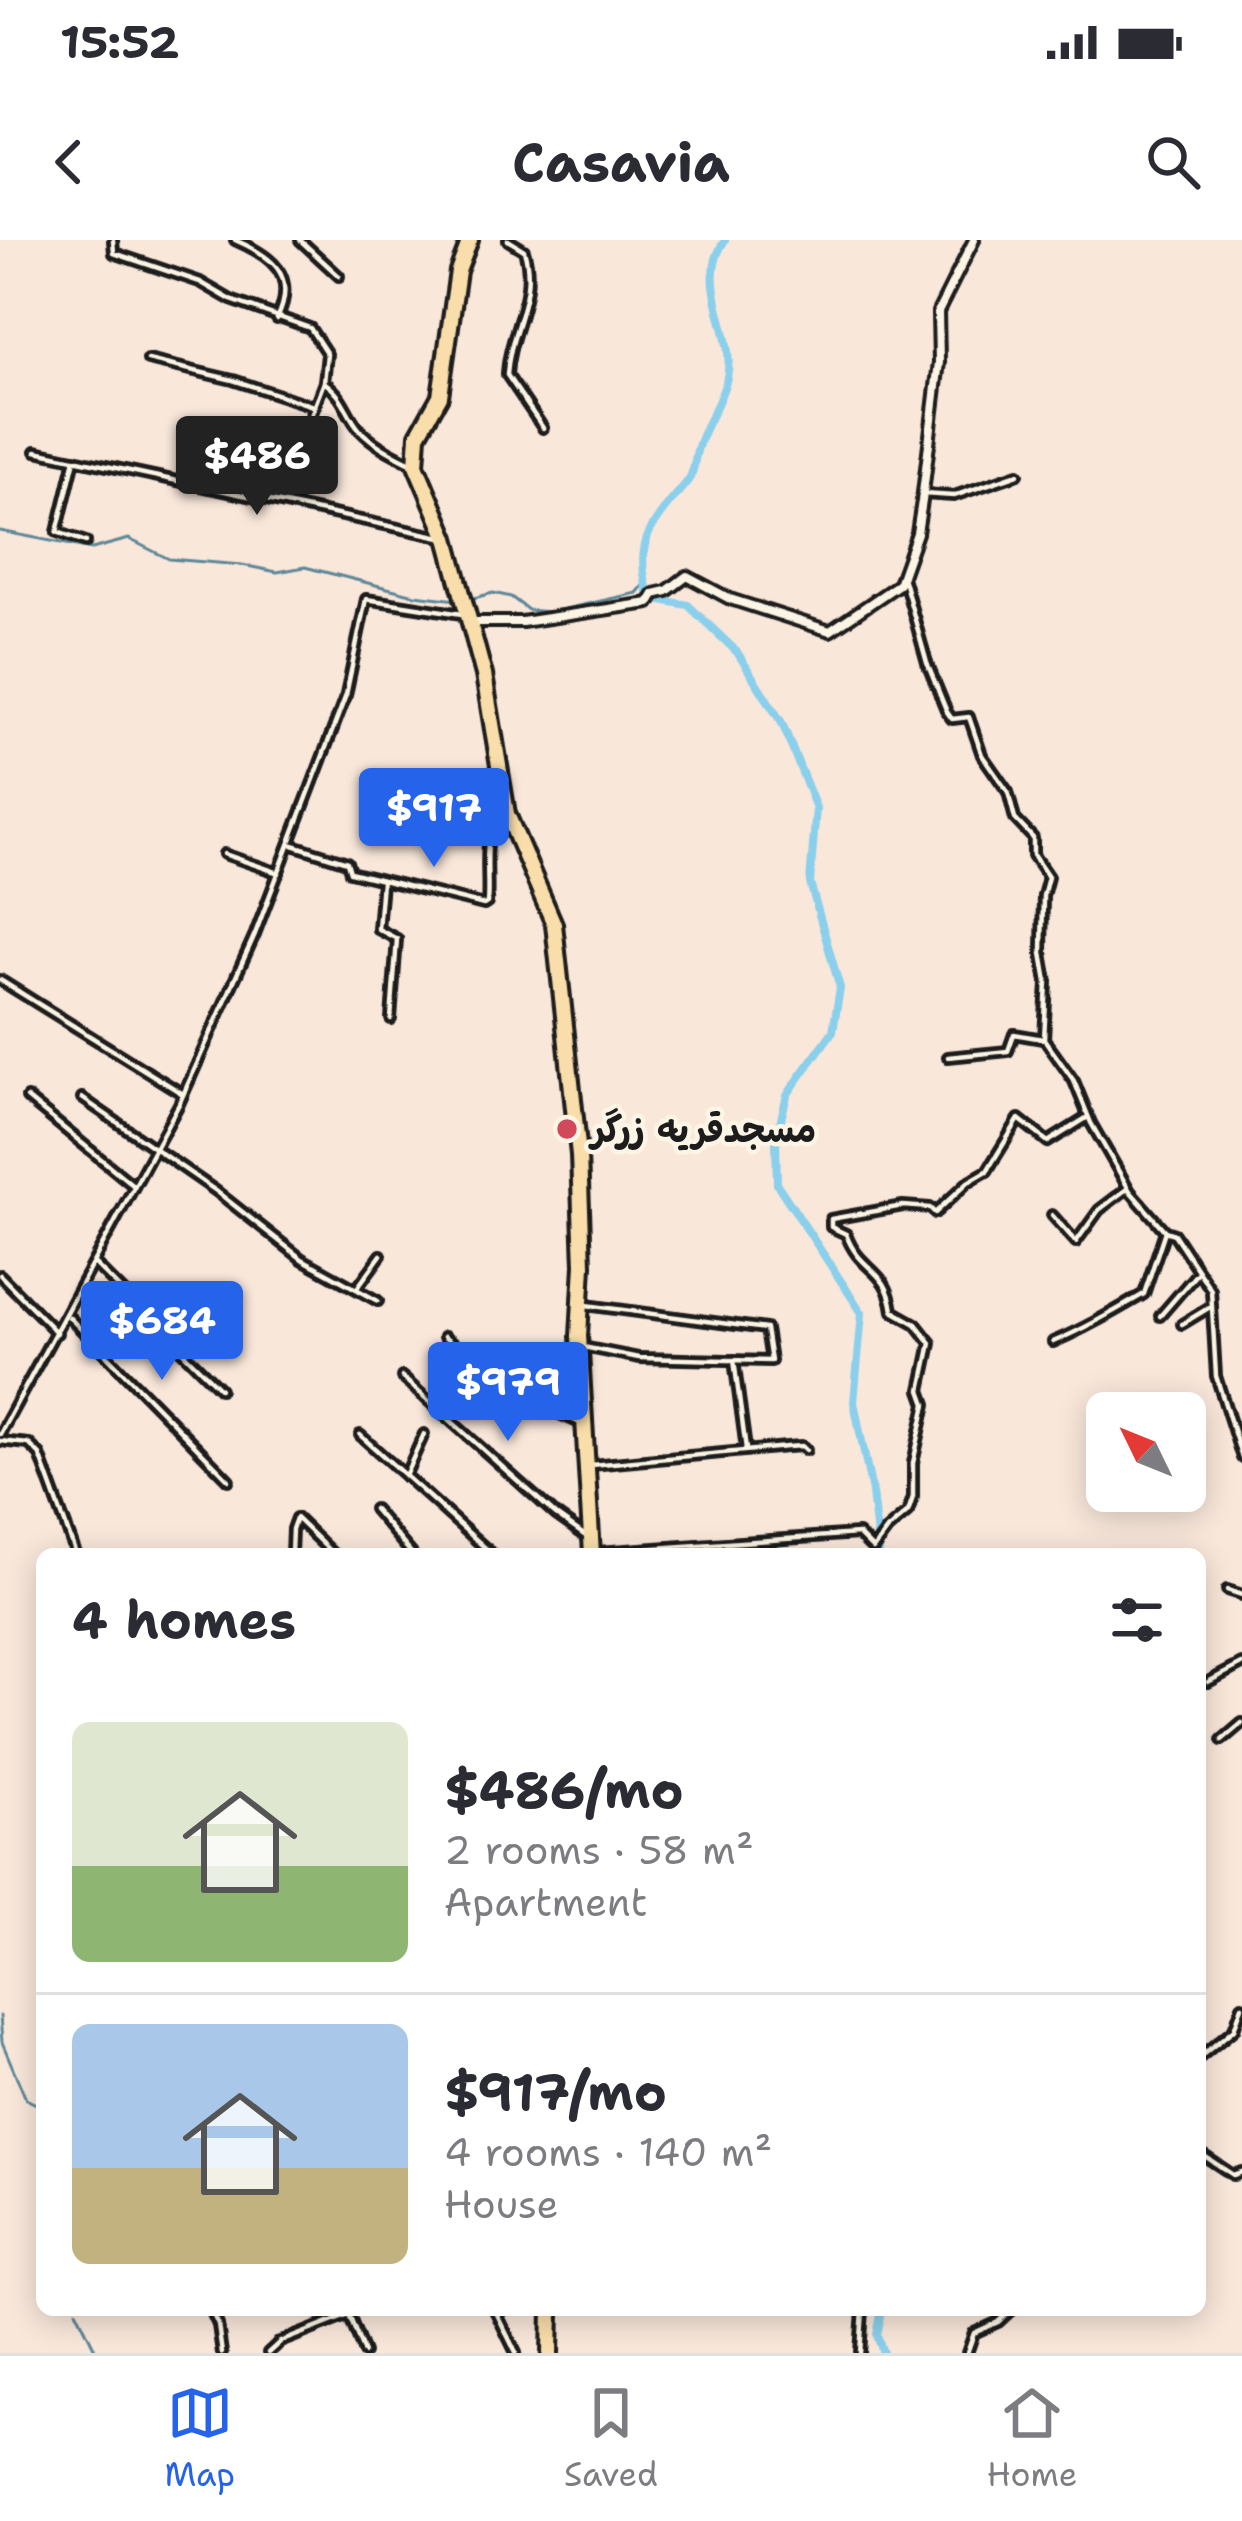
<!DOCTYPE html>
<meta charset="utf-8">
<style>
:root{--surface:#fff;--page:#f2f2f3;--text:#2b2b33;--muted:#7c7c81;--line:#e1e1e2;--accent:#2563eb}
body{margin:0;font-family:"Shantell Sans","Playpen Sans Arabic",sans-serif;background:var(--page);color:var(--text);height:100vh;display:flex;flex-direction:column;font-size:45px;white-space:nowrap}
*{box-sizing:border-box;margin:0}
p{font-size:39px;color:var(--muted)}
.icon{flex:none;width:66px;height:66px;fill:none;stroke:currentColor;stroke-width:2;stroke-linecap:round;stroke-linejoin:round}
.map{position:relative;flex:1;overflow:hidden}
.details{position:absolute;left:36px;top:1308px;width:1170px;height:768px;display:flex;flex-direction:column;background:var(--surface);border-radius:18px;box-shadow:0 6px 30px #0003}
.details>*{flex:none}
.needle{width:78px;rotate:313deg}
.fabs{position:absolute;left:1086px;top:1152px;display:grid;gap:24px}
.fabs a{display:grid;place-items:center;width:120px;height:120px;border-radius:18px;background:var(--surface);box-shadow:0 6px 30px #0003;font-size:60px}
.price{position:absolute;translate:-50% -102px;padding:0 27px;border-radius:12px;background:var(--accent);color:#fff;font-size:39px;line-height:78px;filter:drop-shadow(0 3px 6px #0008)}
.price::after{content:'';position:absolute;left:50%;top:72px;width:36px;height:27px;margin-left:-18px;background:inherit;clip-path:polygon(0 0,100% 0,50% 100%)}
.price.on{background:#222;color:#fff}
ul{padding:0;list-style:none}
li{display:flex;align-items:center;gap:36px;height:300px;padding:0 36px}
li+li{border-top:3px solid var(--line)}
li span{display:grid;place-items:center;flex:none;width:336px;height:240px;border-radius:18px;color:#555}
li>.icon{margin-inline-start:auto}
span .icon{width:144px;height:144px;fill:#fffc;stroke-width:1}
li b{font-size:51px}
h2{display:flex;justify-content:space-between;align-items:center;height:144px;padding:0 36px;font-size:51px}
.status{display:flex;justify-content:space-between;align-items:center;height:84px;padding:0 60px;background:var(--surface);direction:ltr}
.status svg{height:33px;fill:currentColor}
header{display:flex;justify-content:space-between;align-items:center;height:156px;padding:0 36px;background:var(--surface);font-size:54px;font-weight:700}
.dock{display:flex;justify-content:space-around;align-items:center;height:168px;border-top:3px solid var(--line);background:var(--surface);font-size:33px;color:var(--muted)}
.dock a{display:grid;justify-items:center;gap:6px}
.dock .on{color:var(--accent)}
.map>svg:first-child{display:block}
.lines{fill:none;stroke-linecap:round;stroke-linejoin:round}
.stream{stroke:#5e8798;stroke-width:3}
.river{stroke:#8acfeb;stroke-width:8}
.minor-casing{stroke:#1c1c1c;stroke-width:14}
.tertiary-casing{stroke:#1c1c1c;stroke-width:16}
.trunk-casing{stroke:#1c1c1c;stroke-width:22}
.minor{stroke:#fcf5e5;stroke-width:4.5}
.tertiary{stroke:#fcf5e5;stroke-width:8}
.trunk{stroke:#f9deab;stroke-width:14}
.poi-dot{fill:#d1495b;stroke:#fcf5e5;stroke-width:4.5}
.labels{text-anchor:middle;stroke-width:9;stroke-linejoin:round;paint-order:stroke}
.poi-label{font-size:36px;font-weight:bold;fill:#1c1c1c;stroke:#fcf5e5;text-anchor:start}
</style>
<div class="status"><b>15:52</b><svg viewBox="0 0 49 12"><path d="M0 12V9h3v3zM5 12V6h3v6zM10 12V3h3v9zM15 12V0h3v12zM26 1h20v11H26zM47 4h2v5h-2z"/></svg></div>
<header><svg class="icon" aria-label="back" viewBox="0 0 24 24"><path d="M15 5l-7 7 7 7"/></svg>Casavia<svg class="icon" aria-label="search" viewBox="0 0 24 24"><circle cx="10" cy="10" r="6"/><path d="M15 15l6 6"/></svg></header>
<div class="map">
<svg width="1242" height="2113" viewBox="0 0 1242 2113">
<rect width="100%" height="100%" fill="#f9e7da"/>
<filter id="ink" filterUnits="userSpaceOnUse"><feTurbulence type="fractalNoise" baseFrequency=".00833" numOctaves="2"/><feDisplacementMap in="SourceGraphic" scale="24" xChannelSelector="R" yChannelSelector="G"/><feConvolveMatrix kernelMatrix="1 2 1 2 8 2 1 2 1" color-interpolation-filters="sRGB"/></filter>
<g filter="url(#ink)">
<g class="lines">
<g class="stream">
<path d="M 0,291 L 92,309 L 129,299 L 169,319 L 242,325 L 277,332 L 305,327 L 415,355 L 457,360"/>
<path d="M 466,360 L 493,353 L 511,357 L 528,370 L 551,372 L 637,353 L 645,343"/>
<path d="M 0,1776 L 2,1802 L 26,1859 L 38,1865 L 42,1891"/>
<path d="M 76,2070 L 97,2113"/>
</g>
<g class="river">
<path d="M 725,0 C 694,45 737,90 727,137 C 722,161 705,183 698,207 C 694,219 695,232 687,242 C 653,283 631,302 650,358 L 688,365 L 737,412 L 782,483 L 816,568 L 810,643 L 840,748 L 833,791 L 787,855 L 776,899 L 777,944 L 862,1073 L 854,1162 L 872,1252 L 879,1314"/>
<path d="M 882,2070 L 877,2095 L 883,2113"/>
</g>
<defs>
<g id="minor">
<path d="M 113,0 L 114,13 L 200,42 L 231,60 L 310,88 L 327,114 L 324,142 C 346,158 345,173 360,190 C 374,205 395,215 413,224"/>
<path d="M 235,0 C 272,16 298,35 277,79"/>
<path d="M 300,0 L 339,36"/>
<path d="M 508,0 L 524,10 C 538,56 509,90 507,135 L 543,188"/>
<path d="M 148,120 L 233,140 L 313,166"/>
<path d="M 301,202 L 324,142"/>
<path d="M 36,211 L 441,297"/>
<path d="M 75,219 L 57,292 L 86,302"/>
<path d="M 923,254 L 954,256 L 1018,234"/>
<path d="M 902,333 L 927,423 L 947,472 L 952,479 L 969,477 L 982,515 L 1008,552 L 1015,579 L 1033,598 L 1033,615 L 1048,637 L 1043,656 L 1042,713 L 1047,742 L 1044,799 L 1074,841 L 1091,883 L 1130,951 L 1165,991 L 1174,994 L 1211,1050 L 1216,1136 L 1242,1218"/>
<path d="M 293,605 L 347,622 L 350,632 L 484,665 L 487,663 C 490,635 480,592 501,574"/>
<path d="M 224,614 L 279,633"/>
<path d="M 382,642 L 378,689 L 397,699 L 391,779"/>
<path d="M 0,740 L 183,854"/>
<path d="M 948,817 L 1008,811 L 1014,794 L 1043,799"/>
<path d="M 27,858 L 134,946"/>
<path d="M 82,858 L 216,951 L 302,1019 L 378,1061"/>
<path d="M 1052,975 L 1076,1002 L 1099,970 L 1128,948"/>
<path d="M 94,1023 L 220,1149"/>
<path d="M 0,1035 L 57,1093"/>
<path d="M 357,1048 L 381,1015"/>
<path d="M 1160,1076 L 1198,1032"/>
<path d="M 69,1077 L 229,1240"/>
<path d="M 1182,1084 L 1210,1067"/>
<path d="M 444,1097 L 518,1156 L 578,1182"/>
<path d="M 1053,1102 C 1084,1089 1113,1072 1144,1054 L 1165,991"/>
<path d="M 583,1107 L 639,1118 L 771,1121 L 766,1089 L 586,1065"/>
<path d="M 734,1120 L 746,1209"/>
<path d="M 402,1137 L 556,1275 L 587,1297"/>
<path d="M 0,1194 L 179,864 L 255,694 L 346,455 L 366,359 L 462,374"/>
<path d="M 360,1195 L 492,1314"/>
<path d="M 0,1201 L 29,1204 L 40,1215 L 76,1314"/>
<path d="M 591,1225 L 787,1207 L 802,1206 L 806,1210"/>
<path d="M 405,1236 L 424,1194"/>
<path d="M 374,1269 L 412,1314"/>
<path d="M 598,1312 L 858,1294 L 873,1309 L 887,1290 L 908,1272 L 913,1257 L 913,1223 L 926,1164 L 921,1150 L 931,1103 L 916,1084 L 893,1071 C 887,1026 860,1033 846,994 L 831,987 L 831,979 L 903,966 L 930,968 L 935,973 L 968,942 L 987,931 L 1019,879 L 1048,902 L 1088,877"/>
<path d="M 291,1314 L 292,1289 L 296,1278 L 333,1314"/>
<path d="M 1227,1350 L 1242,1355"/>
<path d="M 1208,1442 L 1242,1424"/>
<path d="M 1222,1500 L 1242,1483"/>
<path d="M 1200,1817 L 1234,1789 L 1242,1766"/>
<path d="M 1200,1913 L 1233,1935 L 1242,1932"/>
<path d="M 211,2070 L 218,2085 L 222,2113"/>
<path d="M 347,2070 L 364,2113"/>
<path d="M 495,2070 L 516,2113"/>
<path d="M 268,2113 L 280,2102 L 349,2075"/>
<path d="M 860,2113 L 863,2070"/>
<path d="M 967,2113 L 974,2093 L 998,2082 L 1011,2070"/>
</g>
<path id="tertiary" d="M 469,382 L 522,382 L 649,363 L 654,354 L 667,351 L 687,336 L 730,359 L 830,391 L 899,344 L 917,293 L 922,261 L 939,122 L 938,72 L 974,0"/>
<g id="trunk">
<path d="M 470,0 L 458,31 L 440,156 L 418,195 L 416,225 L 447,298 L 484,435 L 507,574 L 554,684 L 579,915 L 583,1025 L 579,1096 L 592,1314"/>
<path d="M 550,2113 L 551,2070"/>
</g>
</defs>
<use href="#minor" class="minor-casing"/>
<use href="#tertiary" class="tertiary-casing"/>
<use href="#trunk" class="trunk-casing"/>
<use href="#minor" class="minor"/>
<use href="#tertiary" class="tertiary"/>
<use href="#trunk" class="trunk"/>
</g>
</g>
<circle class="poi-dot" cx="567" cy="889" r="12"/>
<g class="labels">
<g class="poi-label">
<text x="591" y="902">مسجدقریه زرگر</text>
</g>
</g>
</svg>
<div class="fabs">
<a><svg class="needle" viewBox="-14 -14 28 28"><path d="M0-13l5 13h-10z" fill="#e53935"/><path d="M0 13l5-13h-10z" fill="#7c7c81"/></svg></a>
</div>
<b class="price on" style="left:257px;top:278px">$486</b>
<b class="price" style="left:434px;top:630px">$917</b>
<b class="price" style="left:162px;top:1143px">$684</b>
<b class="price" style="left:508px;top:1204px">$979</b>
<section class="details">
<h2>4 homes<svg class="icon" aria-label="filters" viewBox="0 0 24 24"><path d="M4 7h16M4 17h16"/><circle cx="9" cy="7" r="2"/><circle cx="15" cy="17" r="2"/></svg></h2>
<ul>
<li><span style="background:linear-gradient(#dfe7d0 60%,#8fb573 0)"><svg class="icon" aria-label="home" viewBox="0 0 24 24"><path d="M3 11l9-7 9 7M6 9v11h12V9"/></svg></span><div><b>$486/mo</b><p>2 rooms · 58 m²</p><p>Apartment</p></div></li>
<li><span style="background:linear-gradient(#a9c7e8 60%,#c2b280 0)"><svg class="icon" aria-label="home" viewBox="0 0 24 24"><path d="M3 11l9-7 9 7M6 9v11h12V9"/></svg></span><div><b>$917/mo</b><p>4 rooms · 140 m²</p><p>House</p></div></li>
</ul>
</section>
</div>
<nav class="dock">
<a class="on"><svg class="icon" aria-label="map" viewBox="0 0 24 24"><path d="M3 6l6-2 6 2 6-2v14l-6 2-6-2-6 2zM9 4v14M15 6v14"/></svg>Map</a>
<a><svg class="icon" aria-label="saved" viewBox="0 0 24 24"><path d="M7 4h10v16l-5-4-5 4z"/></svg>Saved</a>
<a><svg class="icon" aria-label="home" viewBox="0 0 24 24"><path d="M3 11l9-7 9 7M6 9v11h12V9"/></svg>Home</a>
</nav>
